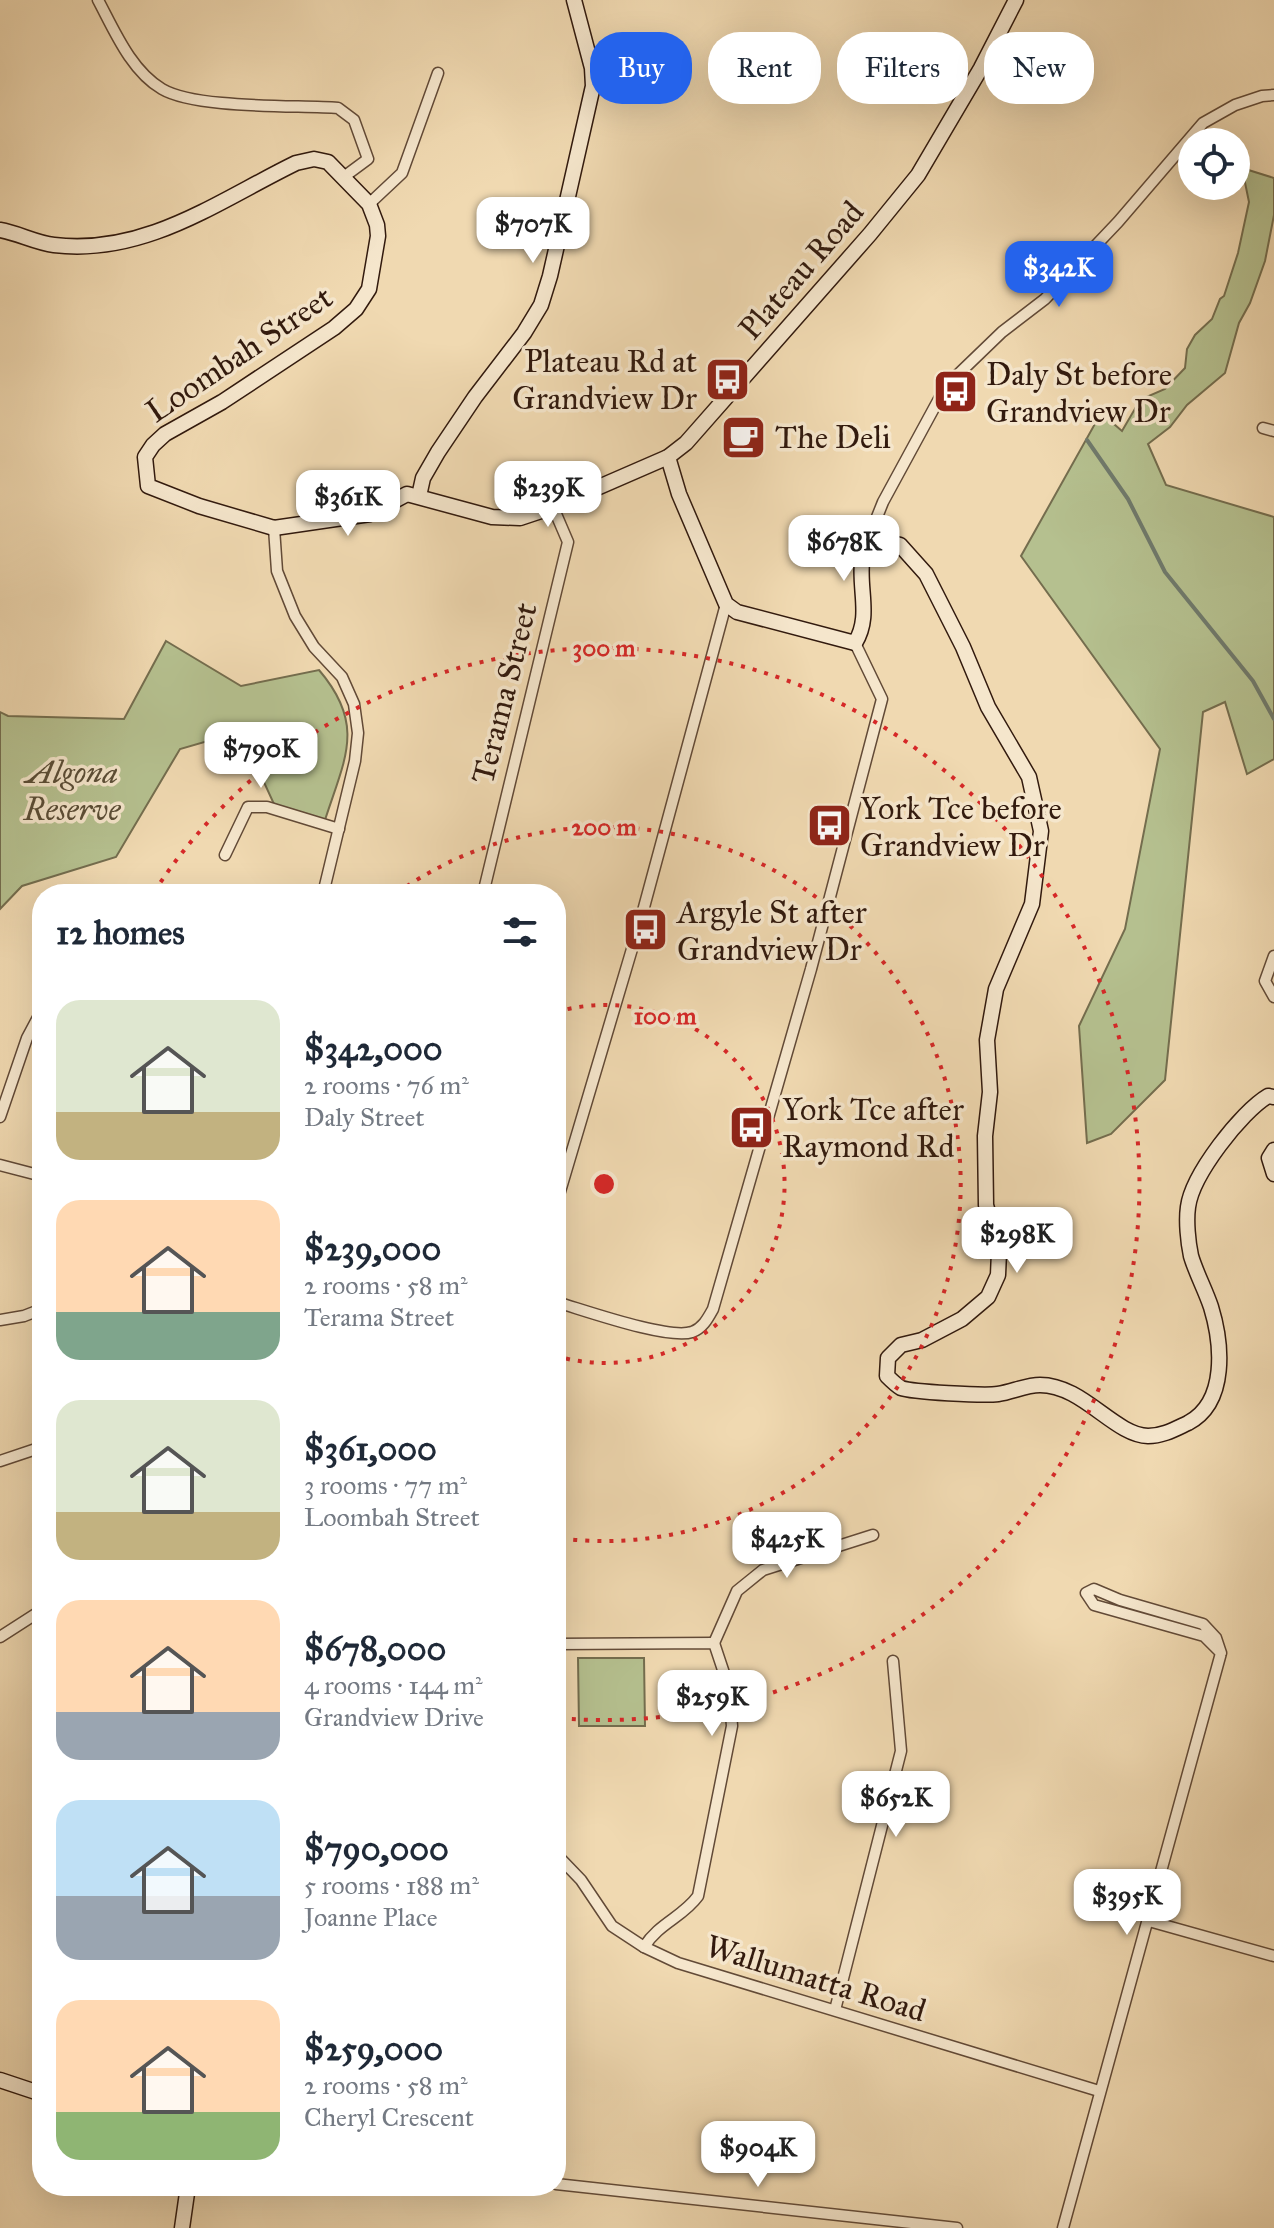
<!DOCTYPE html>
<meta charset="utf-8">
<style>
:root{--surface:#fff;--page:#f6f6f7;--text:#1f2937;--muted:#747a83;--accent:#2563eb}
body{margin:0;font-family:"IM FELL Great Primer",serif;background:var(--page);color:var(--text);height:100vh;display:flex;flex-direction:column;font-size:30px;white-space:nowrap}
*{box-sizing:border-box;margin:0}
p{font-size:26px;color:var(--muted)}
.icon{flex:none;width:44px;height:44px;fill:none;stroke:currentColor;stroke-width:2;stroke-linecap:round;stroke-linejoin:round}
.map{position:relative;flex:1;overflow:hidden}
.sheet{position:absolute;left:32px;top:884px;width:534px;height:1312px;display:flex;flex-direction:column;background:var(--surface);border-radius:32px;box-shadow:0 8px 32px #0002}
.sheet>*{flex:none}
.banner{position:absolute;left:590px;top:32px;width:564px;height:72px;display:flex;gap:16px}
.controls{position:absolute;left:1178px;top:128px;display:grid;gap:16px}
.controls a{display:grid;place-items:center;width:72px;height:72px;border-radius:50%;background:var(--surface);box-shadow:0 8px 32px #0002;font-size:40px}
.price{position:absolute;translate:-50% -68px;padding:0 18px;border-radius:16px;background:#fff;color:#222;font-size:26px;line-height:52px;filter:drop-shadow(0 2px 4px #0008)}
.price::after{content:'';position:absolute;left:50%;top:48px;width:24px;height:18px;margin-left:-12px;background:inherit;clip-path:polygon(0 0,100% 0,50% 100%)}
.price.current{background:var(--accent);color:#fff}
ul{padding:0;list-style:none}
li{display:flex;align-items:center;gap:24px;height:200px;padding:0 24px}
li span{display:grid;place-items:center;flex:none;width:224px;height:160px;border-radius:24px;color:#555}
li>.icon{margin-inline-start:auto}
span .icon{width:96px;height:96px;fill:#fffc;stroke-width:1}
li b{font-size:34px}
h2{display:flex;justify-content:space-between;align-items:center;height:96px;padding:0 24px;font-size:34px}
.tag{padding:0 28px;border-radius:32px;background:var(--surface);box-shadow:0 8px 32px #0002;font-size:28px;line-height:72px}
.tag.current{background:var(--accent);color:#fff}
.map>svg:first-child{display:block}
.green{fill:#b5c08f;stroke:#746d4e;stroke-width:2}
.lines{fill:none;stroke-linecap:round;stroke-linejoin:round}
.stream{stroke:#707a6c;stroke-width:4}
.street-casing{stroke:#624a37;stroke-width:13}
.secondary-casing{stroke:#321a0e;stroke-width:17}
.street{stroke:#f5e6cc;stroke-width:10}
.secondary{stroke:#f5e6cc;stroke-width:14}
.ring{fill:none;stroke:#d62828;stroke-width:4;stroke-dasharray:4 8}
.labels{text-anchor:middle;stroke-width:7;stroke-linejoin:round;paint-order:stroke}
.street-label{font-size:32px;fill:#321a0e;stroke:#f5e6cc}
.poi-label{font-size:32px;fill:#321a0e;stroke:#f5e6cc;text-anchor:start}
.park-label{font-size:32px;font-style:italic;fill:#594c35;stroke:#f5e6cc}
.centre{fill:#d62828;stroke:#f5e6cc;stroke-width:4}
.ring-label{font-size:24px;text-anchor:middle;font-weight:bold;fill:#d62828;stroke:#f5e6cc;stroke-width:7;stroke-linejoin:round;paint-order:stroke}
</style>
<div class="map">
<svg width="1274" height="2228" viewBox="0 0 1274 2228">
<rect width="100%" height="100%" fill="#f0d9b1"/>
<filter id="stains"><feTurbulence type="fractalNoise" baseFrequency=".0025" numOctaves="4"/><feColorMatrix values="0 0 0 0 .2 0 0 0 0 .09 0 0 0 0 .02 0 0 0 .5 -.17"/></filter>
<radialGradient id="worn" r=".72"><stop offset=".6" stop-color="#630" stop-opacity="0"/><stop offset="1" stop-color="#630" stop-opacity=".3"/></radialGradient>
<g class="green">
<path d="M 1242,168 L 1274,178 L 1274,215 L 1265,261 L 1250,303 L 1239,323 L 1225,373 L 1187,405 L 1170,427 L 1148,444 L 1166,485 L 1274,517 L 1274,759 L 1247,774 L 1225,702 L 1203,712 L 1165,1080 L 1111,1134 L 1087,1143 L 1079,1026 L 1125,929 L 1160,749 L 1021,556 L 1101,413 L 1122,431 L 1136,407 L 1144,398 L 1165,389 L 1185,368 L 1187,349 L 1195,335 L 1212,319 L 1220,299 L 1224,296 L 1238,253 L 1249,202 Z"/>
<path d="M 166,641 L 241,686 L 319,670 C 366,725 345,758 325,820 L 279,815 L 246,743 L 225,736 L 180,749 L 116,857 L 22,886 L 0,909 L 0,712 L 8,716 L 124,719 Z"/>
<path d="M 578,1658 L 644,1658 L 645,1726 L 579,1726 Z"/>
</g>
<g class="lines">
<path class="stream" d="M 1087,440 L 1128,499 L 1165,572 L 1253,681 L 1274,719"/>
<defs>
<g id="street">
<path d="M 98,0 C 114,30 131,71 162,89 C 196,109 295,105 338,108 L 354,120 L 368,159 L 345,176"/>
<path d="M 369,204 L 402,173 L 438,73"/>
<path d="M 1263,428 L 1274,431"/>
<path d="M 274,528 L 277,571 L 295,616 L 314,647 L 342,677 L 354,704 L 358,733 L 355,761 L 323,894"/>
<path d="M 869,537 L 883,502 L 946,386 L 1002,332 L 1045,299 L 1118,222 L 1203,123 L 1235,105 L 1262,96 L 1274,95"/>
<path d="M 225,855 L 248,807 L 267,807 L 339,829"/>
<path d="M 483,894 L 568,542 L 553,507"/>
<path d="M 1274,956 L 1265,981 L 1274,997"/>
<path d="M 0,1117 L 27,1038 L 42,1010"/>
<path d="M 0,1165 L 42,1176"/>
<path d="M 556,1205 L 640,922 L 726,604"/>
<path d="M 556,1302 C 584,1310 668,1340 692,1332 C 703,1328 708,1318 713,1309 L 811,969 L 882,699 L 855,643"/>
<path d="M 0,1320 L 24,1316 L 42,1309"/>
<path d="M 0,1461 L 42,1447"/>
<path d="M 0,1637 L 42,1610"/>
<path d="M 714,1643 L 737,1591 L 763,1570 L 873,1535"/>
<path d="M 556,1644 L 714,1643 L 729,1688 L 732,1726 L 698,1896 C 683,1917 659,1923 644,1947"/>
<path d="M 556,1854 L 581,1880 L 612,1926 L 644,1947 L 678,1963 L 1099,2091"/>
<path d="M 1149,1921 L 1274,1956"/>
<path d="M 835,2010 L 901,1751 L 893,1661"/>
<path d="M 556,2184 L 957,2228"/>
<path d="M 1063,2228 L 1221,1653 L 1216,1638 L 1203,1624 L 1120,1600 L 1094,1589 L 1086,1593 L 1094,1605 L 1204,1636 L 1221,1653"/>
</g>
<g id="secondary">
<path d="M 0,230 C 18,233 36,243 54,245 C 145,256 218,201 296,163 L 314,159 L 328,162 L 369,204 L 377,225 L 378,236 L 369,289 L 356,309 L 334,328 L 222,402 L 165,434 L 153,445 L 145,457 L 148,486 L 199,506 L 274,528 L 370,514 L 407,494 L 492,517 L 520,518 L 553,507 L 668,457 L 686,443 L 870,234 L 918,175 L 981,68 L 1016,0"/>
<path d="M 668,457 L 679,494 L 726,604 L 737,612 L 855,643 C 871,617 859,591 862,562 C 863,554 866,545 869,537 L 900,545 L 926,574 L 963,647 L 988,707 L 1029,777 L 1041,831 L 1032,904 L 996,989 L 987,1040 L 990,1092 L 985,1136 L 986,1205 L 999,1252 L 998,1275 L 988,1297 L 962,1319 L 922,1340 L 901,1345 L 888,1358 L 887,1376 C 891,1380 896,1385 901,1388 C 912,1392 984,1396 998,1394 C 1012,1392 1026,1385 1040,1385 C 1083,1385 1114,1435 1148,1436 C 1163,1436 1175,1429 1188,1423 C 1228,1402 1222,1343 1211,1307 C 1205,1289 1196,1273 1191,1256 C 1188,1242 1186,1221 1188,1207 C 1192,1175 1241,1112 1268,1096 L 1274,1097"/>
<path d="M 419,496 L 423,478 L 438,452 L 475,397 L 524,333 L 541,305 L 550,276 L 593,86 L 592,68 L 574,0"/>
<path d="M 1274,1150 L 1269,1158 L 1274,1174"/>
<path d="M 0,2080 L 42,2094"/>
<path d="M 182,2228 L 188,2186"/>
</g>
</defs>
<use href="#street" class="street-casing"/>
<use href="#secondary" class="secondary-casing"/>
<use href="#street" class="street"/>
<use href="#secondary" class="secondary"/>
</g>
<g class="ring">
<path d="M556 1012A179 179 0 1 1 556 1356"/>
<path d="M397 893A357 357 0 1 1 557 1538"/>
<path d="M154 892A536 536 0 1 1 557 1718"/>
</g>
<defs>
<symbol id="bus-square" viewBox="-11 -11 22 22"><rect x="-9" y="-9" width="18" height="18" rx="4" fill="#8f2418" stroke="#f5e6cc"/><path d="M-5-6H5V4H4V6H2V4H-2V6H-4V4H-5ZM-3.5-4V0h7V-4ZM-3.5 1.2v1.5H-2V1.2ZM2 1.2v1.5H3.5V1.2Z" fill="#fff"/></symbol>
<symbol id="cafe-square" viewBox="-11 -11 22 22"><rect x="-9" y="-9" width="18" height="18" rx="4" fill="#8f2418" stroke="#f5e6cc"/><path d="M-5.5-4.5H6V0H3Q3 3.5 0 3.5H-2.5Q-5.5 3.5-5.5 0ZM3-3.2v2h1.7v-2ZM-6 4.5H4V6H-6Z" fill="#fff"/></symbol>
</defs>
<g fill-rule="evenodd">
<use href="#bus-square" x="702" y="354" width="51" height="51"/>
<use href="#bus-square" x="930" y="366" width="51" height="51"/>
<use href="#cafe-square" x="718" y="412" width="51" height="51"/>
<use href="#bus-square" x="804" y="800" width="51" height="51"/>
<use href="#bus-square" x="620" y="904" width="51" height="51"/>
<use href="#bus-square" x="726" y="1102" width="51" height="51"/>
</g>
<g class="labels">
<g class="street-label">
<text transform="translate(801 270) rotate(-49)" y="11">Plateau Road</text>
<text transform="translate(239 354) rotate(-34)" y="11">Loombah Street</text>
<text transform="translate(504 693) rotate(-76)" y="11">Terama Street</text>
<text transform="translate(816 1978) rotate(17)" y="11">Wallumatta Road</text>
</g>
<g class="poi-label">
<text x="697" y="372" text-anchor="end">Plateau Rd at<tspan x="697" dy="37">Grandview Dr</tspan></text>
<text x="986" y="385">Daly St before<tspan x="986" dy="37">Grandview Dr</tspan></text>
<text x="775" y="448">The Deli</text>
<text x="860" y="819">York Tce before<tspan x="860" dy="37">Grandview Dr</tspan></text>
<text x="677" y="923">Argyle St after<tspan x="677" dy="37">Grandview Dr</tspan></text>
<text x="782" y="1120">York Tce after<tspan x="782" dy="37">Raymond Rd</tspan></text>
</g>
<g class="park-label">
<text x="72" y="783">Algona<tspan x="72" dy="37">Reserve</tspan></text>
</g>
</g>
<circle cx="604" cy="1184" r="12" class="centre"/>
<g class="ring-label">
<text x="604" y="656">300 m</text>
<text x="604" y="835">200 m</text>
<text x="665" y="1024">100 m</text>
</g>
<rect width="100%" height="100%" filter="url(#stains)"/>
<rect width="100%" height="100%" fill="url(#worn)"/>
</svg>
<div class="controls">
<a><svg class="icon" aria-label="locate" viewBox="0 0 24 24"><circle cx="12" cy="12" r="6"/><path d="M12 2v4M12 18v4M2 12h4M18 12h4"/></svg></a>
</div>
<b class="price" style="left:533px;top:265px">$707K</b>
<b class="price current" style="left:1059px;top:309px">$342K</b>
<b class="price" style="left:548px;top:529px">$239K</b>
<b class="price" style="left:348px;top:538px">$361K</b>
<b class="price" style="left:844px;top:583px">$678K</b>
<b class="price" style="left:261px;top:790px">$790K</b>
<b class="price" style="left:1017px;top:1275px">$298K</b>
<b class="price" style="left:787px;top:1580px">$425K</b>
<b class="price" style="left:712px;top:1738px">$259K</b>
<b class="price" style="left:896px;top:1839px">$652K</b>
<b class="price" style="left:1127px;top:1937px">$395K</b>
<b class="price" style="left:758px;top:2189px">$904K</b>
<div class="banner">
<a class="tag current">Buy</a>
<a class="tag">Rent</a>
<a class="tag">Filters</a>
<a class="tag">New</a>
</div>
<section class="sheet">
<h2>12 homes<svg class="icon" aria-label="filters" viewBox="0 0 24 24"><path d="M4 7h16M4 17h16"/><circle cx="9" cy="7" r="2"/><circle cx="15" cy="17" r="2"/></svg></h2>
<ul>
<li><span style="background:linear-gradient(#dfe7d0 70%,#c2b280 0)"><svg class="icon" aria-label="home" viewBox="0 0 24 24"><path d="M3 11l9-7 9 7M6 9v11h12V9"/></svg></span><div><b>$342,000</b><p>2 rooms · 76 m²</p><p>Daly Street</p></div></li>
<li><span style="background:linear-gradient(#ffd9b3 70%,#7fa58c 0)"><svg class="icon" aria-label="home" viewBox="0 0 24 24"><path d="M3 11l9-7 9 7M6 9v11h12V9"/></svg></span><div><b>$239,000</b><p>2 rooms · 58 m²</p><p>Terama Street</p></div></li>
<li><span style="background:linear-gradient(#dfe7d0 70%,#c2b280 0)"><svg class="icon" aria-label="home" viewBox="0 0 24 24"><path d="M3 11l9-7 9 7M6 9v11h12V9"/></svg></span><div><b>$361,000</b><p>3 rooms · 77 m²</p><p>Loombah Street</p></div></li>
<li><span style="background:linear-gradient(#ffd9b3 70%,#9aa5b1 0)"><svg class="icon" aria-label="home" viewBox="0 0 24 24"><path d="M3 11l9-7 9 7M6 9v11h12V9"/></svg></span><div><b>$678,000</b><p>4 rooms · 144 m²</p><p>Grandview Drive</p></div></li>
<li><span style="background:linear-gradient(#bfe0f5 60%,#9aa5b1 0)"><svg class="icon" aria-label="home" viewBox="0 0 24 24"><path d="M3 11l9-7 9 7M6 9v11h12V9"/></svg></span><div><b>$790,000</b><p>5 rooms · 188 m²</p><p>Joanne Place</p></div></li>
<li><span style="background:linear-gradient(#ffd9b3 70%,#8fb573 0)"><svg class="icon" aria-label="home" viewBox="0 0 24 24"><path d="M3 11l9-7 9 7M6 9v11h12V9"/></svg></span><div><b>$259,000</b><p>2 rooms · 58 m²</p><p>Cheryl Crescent</p></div></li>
</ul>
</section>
</div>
